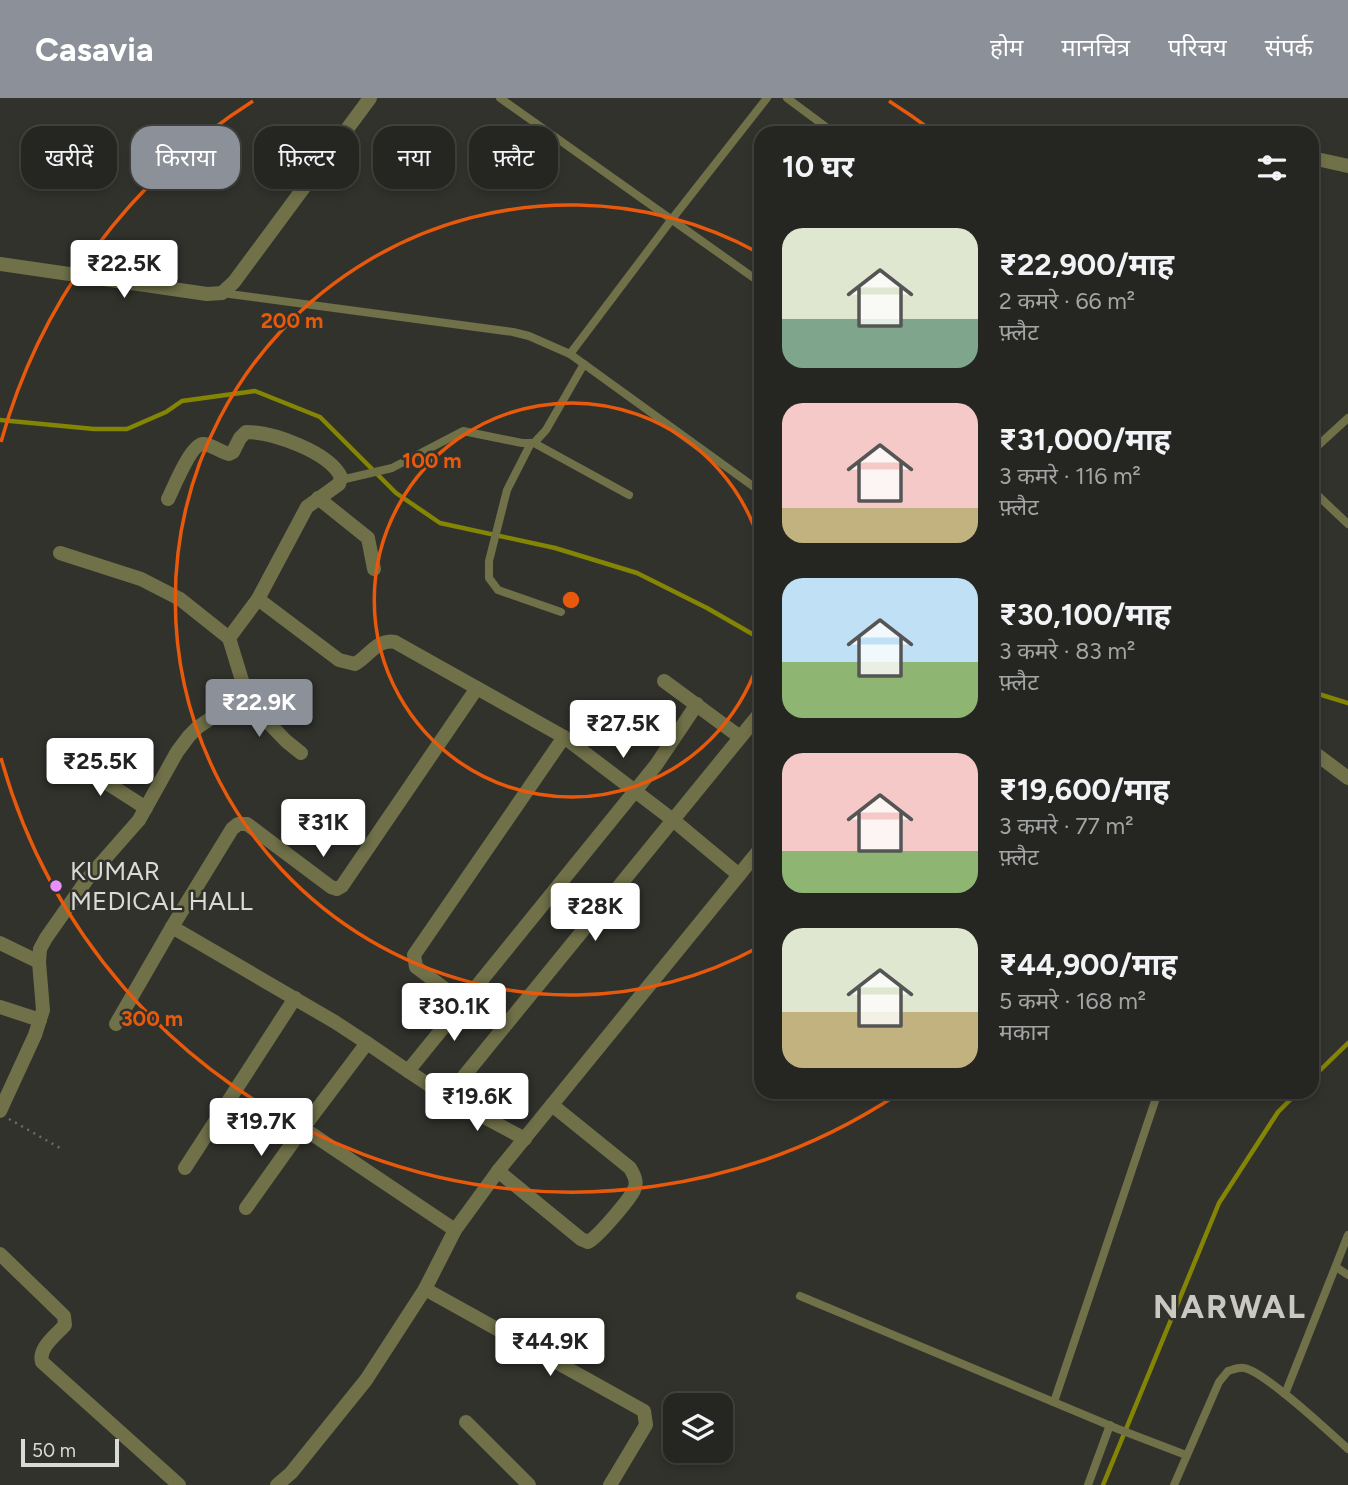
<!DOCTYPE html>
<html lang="hi">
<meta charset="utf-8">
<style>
:root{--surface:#252621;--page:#2d2e2a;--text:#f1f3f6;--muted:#a3a5a5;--line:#42433f;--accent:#8c9099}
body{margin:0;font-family:Figtree,"Noto Sans Devanagari",sans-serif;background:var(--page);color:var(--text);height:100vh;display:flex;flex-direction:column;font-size:26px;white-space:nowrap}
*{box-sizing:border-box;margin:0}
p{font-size:23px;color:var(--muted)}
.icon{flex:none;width:38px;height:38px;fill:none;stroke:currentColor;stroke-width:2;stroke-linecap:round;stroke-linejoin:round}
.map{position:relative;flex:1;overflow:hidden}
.drawer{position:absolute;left:754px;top:28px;width:565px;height:973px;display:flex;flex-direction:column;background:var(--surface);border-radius:21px;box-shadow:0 4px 10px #0003,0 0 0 2px var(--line)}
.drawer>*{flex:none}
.banner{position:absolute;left:21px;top:28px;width:628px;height:63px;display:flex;gap:14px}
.fabs{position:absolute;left:663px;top:1295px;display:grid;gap:14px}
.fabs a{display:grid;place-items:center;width:70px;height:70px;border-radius:14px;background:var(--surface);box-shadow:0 4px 10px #0003,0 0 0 2px var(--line);font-size:35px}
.scale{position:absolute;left:21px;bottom:18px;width:98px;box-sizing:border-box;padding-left:7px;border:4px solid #dadad7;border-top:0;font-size:19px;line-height:24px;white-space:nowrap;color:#dadad7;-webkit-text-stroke:5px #31322c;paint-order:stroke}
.price{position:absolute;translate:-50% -60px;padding:0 16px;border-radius:7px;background:#fff;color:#222;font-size:23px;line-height:46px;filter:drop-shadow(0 2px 4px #0008)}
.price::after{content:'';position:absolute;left:50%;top:42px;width:21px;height:16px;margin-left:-10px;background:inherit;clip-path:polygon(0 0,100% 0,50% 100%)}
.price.selected{background:var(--accent);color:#fff}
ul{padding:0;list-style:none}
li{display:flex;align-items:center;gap:21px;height:175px;padding:0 28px}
li span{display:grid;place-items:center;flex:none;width:196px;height:140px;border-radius:21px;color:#555}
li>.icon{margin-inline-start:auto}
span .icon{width:84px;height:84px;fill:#fffc;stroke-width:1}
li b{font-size:30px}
h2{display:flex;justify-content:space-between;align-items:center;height:84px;padding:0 28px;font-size:30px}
.pill{padding:0 24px;border-radius:21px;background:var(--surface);box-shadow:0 4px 10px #0003,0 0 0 2px var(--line);font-size:24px;line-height:63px}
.pill.selected{background:var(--accent);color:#fff}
header{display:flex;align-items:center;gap:42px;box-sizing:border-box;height:98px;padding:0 35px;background:var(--accent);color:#fff}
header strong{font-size:33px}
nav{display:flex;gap:38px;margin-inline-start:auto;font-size:24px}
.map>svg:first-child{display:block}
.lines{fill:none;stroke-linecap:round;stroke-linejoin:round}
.stream{stroke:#848405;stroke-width:4.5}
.path{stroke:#6c6d68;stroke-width:2.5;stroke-dasharray:2 5;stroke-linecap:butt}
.service{stroke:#707149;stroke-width:8}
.minor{stroke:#707149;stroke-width:14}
.tertiary{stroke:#707149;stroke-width:14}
.ring{fill:none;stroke:#e8590c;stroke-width:3.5}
.poi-dot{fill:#e88eff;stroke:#31322c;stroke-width:2.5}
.labels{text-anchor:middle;stroke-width:5;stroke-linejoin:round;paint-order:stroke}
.poi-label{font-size:26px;fill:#dadad7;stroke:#31322c;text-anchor:start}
.district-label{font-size:33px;font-weight:bold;letter-spacing:2px;fill:#c9c9c2;stroke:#31322c}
.centre{fill:#e8590c;stroke:#31322c;stroke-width:3.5}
.ring-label{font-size:21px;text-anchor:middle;font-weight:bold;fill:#e8590c;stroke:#31322c;stroke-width:5;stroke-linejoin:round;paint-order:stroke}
</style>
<header>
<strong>Casavia</strong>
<nav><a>होम</a><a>मानचित्र</a><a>परिचय</a><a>संपर्क</a></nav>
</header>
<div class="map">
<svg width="1348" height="1387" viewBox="0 0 1348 1387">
<rect width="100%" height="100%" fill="#31322c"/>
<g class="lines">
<g class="stream">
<path d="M 0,322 L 94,331 L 127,331 L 166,314 L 182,303 L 255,293 L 320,319 L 396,395 L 440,425 L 555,450 L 637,475 L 707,510 L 761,541"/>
<path d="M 1312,594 L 1348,605"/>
<path d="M 1312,980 L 1348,945"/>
<path d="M 1103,1387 L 1219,1105 L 1278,1014 L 1298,994"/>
</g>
<path class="path" d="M 9,1021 L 60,1050"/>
<g class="service">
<path d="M 500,0 L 761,185"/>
<path d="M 787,0 L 834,35"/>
<path d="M 222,195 L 513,234 L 529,238 L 570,256 L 761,394"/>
<path d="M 570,256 L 672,121 L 767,0"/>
<path d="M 531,345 L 507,392 L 489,463 L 489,480 L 498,492 L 561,514"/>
<path d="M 534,345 L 629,397"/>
<path d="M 1312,353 L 1348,320"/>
<path d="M 341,382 L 392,370 L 463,333 L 522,345 L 534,345 L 546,332 L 584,266"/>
<path d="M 1312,392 L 1348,426"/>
<path d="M 1336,1169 L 1348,1177"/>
<path d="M 800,1198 L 1118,1331 L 1186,1357"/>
<path d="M 1285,1296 L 1348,1137"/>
<path d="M 1054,1304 L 1158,994"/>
<path d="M 1088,1387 L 1110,1327"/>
<path d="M 1174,1387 L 1219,1284 L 1228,1273 C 1232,1272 1239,1269 1244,1270 C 1264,1273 1329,1334 1348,1351"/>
</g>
<g class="minor">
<path d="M 1312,60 L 1348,68"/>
<path d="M 318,400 L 368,440 L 374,471"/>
<path d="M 168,401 C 173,391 191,346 203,346 C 210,346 221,354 229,356 L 233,354 L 240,340 L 246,334 C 273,334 329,354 341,379 L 339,386 L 307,409 L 258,501 L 229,540"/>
<path d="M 258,501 L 339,562 L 355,566 C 369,558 378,540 395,544 L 564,639 L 673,722 L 739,777"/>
<path d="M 664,583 L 740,639"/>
<path d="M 243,598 L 286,643 L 301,655"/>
<path d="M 1312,653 L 1348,680"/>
<path d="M 71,662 L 146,710"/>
<path d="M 172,829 L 232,731 L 238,726 L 247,726 L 331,789 L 337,791 L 342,788 L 477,590"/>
<path d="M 0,845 L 39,864"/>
<path d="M 464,905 L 416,869 L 414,857 L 564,639"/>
<path d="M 0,909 L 40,922"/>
<path d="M 116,926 L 172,829 L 335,924 L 367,945"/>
<path d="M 408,973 L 447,999 L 761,614"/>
<path d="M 447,999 L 525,1041"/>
<path d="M 0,1013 L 35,937 L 43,912 L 39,864 L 40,851 L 46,840 L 88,780 L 139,722 L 177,654 L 189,638 L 198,629 L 238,602 L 243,598 L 244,589 L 229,540 L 180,501 L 141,481 L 60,455"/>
<path d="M 185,1070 L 295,900"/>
<path d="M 498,1073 L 581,1141 L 588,1144 C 598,1139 629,1102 634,1092 C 638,1084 634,1077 630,1070 L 552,1007"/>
<path d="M 246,1110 L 303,1030"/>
<path d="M 455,1132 L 303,1030 L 367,945 L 408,973 L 656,667 L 697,606"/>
<path d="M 0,1156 L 64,1218 L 65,1227 C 56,1237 38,1250 42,1264 L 179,1387"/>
<path d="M 425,1191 L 644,1313 L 646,1327 L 610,1387"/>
<path d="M 466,1324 L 529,1387"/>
<path d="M 277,1387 L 291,1375 L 366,1282 L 425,1191 L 455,1132 L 498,1073 L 761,750"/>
</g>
<path class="tertiary" d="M 0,166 L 207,196 L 222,195 L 234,184 L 370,0"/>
</g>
<g class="ring">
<path d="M761 555A197 197 0 1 1 761 449"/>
<path d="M759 849A395 395 0 1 1 759 155"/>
<path d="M898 996A592 592 0 0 1 1 660M1 344A592 592 0 0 1 253 3M889 3A592 592 0 0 1 931 32"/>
</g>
<circle class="poi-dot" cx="56" cy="788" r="7"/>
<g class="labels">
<g class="poi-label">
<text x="70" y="782">KUMAR<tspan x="70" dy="30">MEDICAL HALL</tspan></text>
</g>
<g class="district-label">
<text x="1230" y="1220">NARWAL</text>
</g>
</g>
<circle cx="571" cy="502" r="10" class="centre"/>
<g class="ring-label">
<text x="292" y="230">200 m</text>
<text x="432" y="370">100 m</text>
<text x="152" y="928">300 m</text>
</g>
</svg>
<div class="fabs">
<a><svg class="icon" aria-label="layers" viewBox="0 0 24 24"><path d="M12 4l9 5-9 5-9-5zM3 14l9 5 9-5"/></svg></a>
</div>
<div class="scale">50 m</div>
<b class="price" style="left:124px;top:202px">₹22.5K</b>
<b class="price selected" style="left:259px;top:641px">₹22.9K</b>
<b class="price" style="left:623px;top:662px">₹27.5K</b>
<b class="price" style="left:100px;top:700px">₹25.5K</b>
<b class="price" style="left:323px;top:761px">₹31K</b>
<b class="price" style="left:595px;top:845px">₹28K</b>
<b class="price" style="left:454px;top:945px">₹30.1K</b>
<b class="price" style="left:477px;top:1035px">₹19.6K</b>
<b class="price" style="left:261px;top:1060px">₹19.7K</b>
<b class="price" style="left:550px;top:1280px">₹44.9K</b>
<div class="banner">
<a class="pill">खरीदें</a>
<a class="pill selected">किराया</a>
<a class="pill">फ़िल्टर</a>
<a class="pill">नया</a>
<a class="pill">फ़्लैट</a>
</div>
<section class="drawer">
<h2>10 घर<svg class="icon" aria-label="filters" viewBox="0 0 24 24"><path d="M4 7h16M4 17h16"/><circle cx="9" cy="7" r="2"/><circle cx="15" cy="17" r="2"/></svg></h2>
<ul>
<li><span style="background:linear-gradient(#dfe7d0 65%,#7fa58c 0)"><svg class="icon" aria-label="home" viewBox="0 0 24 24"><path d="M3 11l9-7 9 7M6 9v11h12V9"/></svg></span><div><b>₹22,900/माह</b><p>2 कमरे · 66 m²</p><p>फ़्लैट</p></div></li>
<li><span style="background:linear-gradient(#f6c9c9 75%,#c2b280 0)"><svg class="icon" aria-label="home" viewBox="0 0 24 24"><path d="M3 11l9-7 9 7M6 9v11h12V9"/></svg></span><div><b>₹31,000/माह</b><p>3 कमरे · 116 m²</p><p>फ़्लैट</p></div></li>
<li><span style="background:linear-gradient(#bfe0f5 60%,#8fb573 0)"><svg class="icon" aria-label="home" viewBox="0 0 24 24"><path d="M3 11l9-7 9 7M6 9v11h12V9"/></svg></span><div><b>₹30,100/माह</b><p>3 कमरे · 83 m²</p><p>फ़्लैट</p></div></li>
<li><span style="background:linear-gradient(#f6c9c9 70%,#8fb573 0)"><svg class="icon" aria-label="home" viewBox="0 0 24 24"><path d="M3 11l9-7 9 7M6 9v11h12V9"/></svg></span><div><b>₹19,600/माह</b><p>3 कमरे · 77 m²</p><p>फ़्लैट</p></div></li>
<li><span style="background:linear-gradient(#dfe7d0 60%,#c2b280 0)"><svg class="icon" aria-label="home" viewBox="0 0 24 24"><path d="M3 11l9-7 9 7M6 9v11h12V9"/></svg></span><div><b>₹44,900/माह</b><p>5 कमरे · 168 m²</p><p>मकान</p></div></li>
</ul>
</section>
</div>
